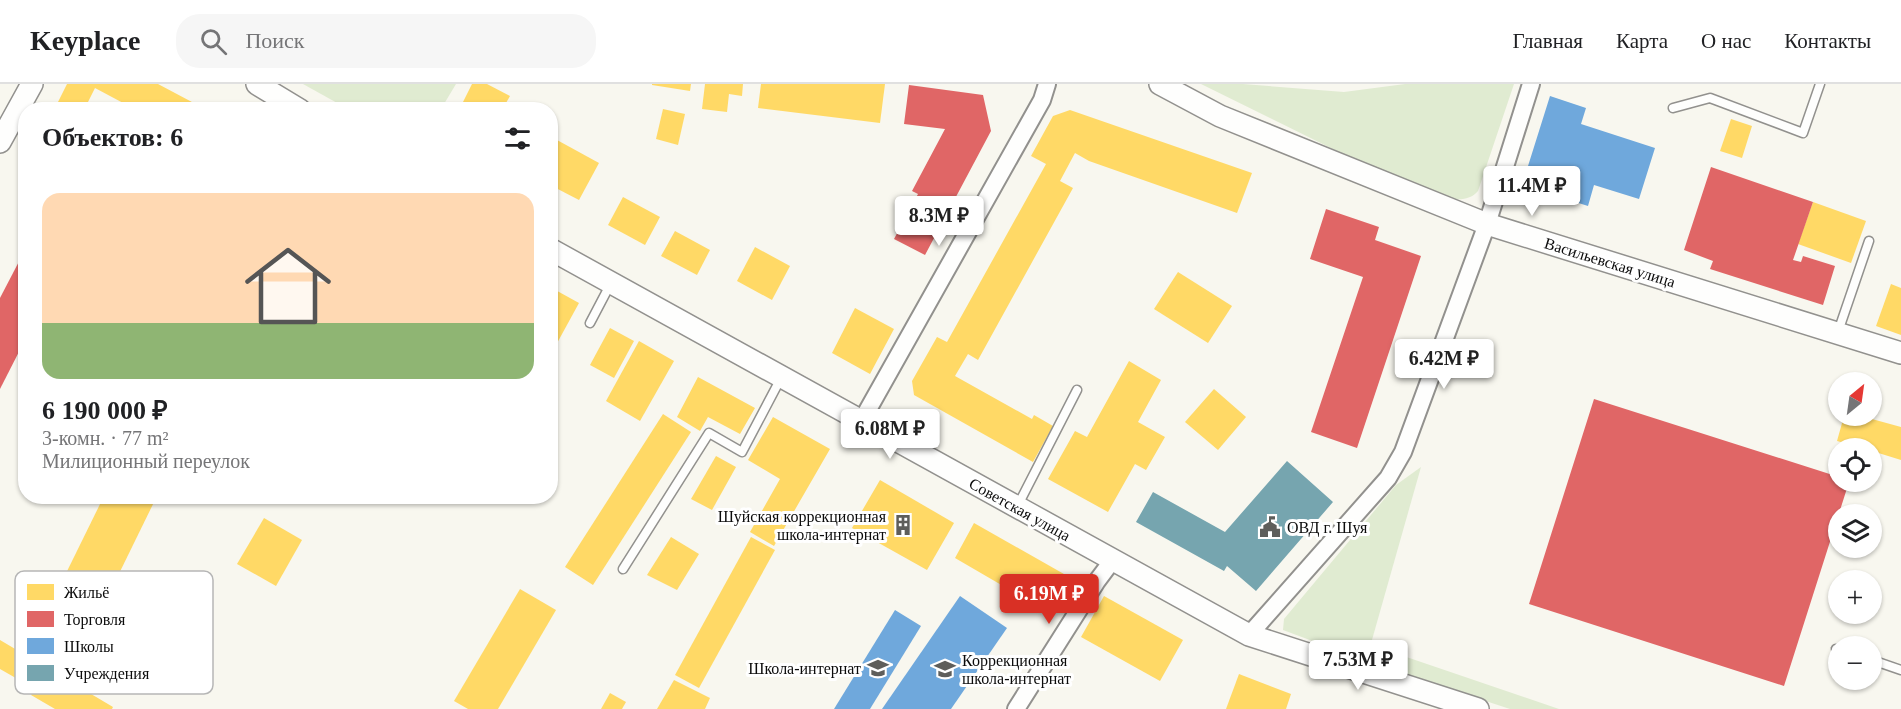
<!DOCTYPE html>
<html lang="ru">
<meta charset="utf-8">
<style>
:root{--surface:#fff;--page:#f6f6f6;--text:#202124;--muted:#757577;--line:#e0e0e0;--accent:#d93025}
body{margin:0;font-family:"Times New Roman",serif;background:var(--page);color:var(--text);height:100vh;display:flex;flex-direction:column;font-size:22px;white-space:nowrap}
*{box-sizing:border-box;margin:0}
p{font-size:20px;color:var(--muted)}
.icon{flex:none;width:33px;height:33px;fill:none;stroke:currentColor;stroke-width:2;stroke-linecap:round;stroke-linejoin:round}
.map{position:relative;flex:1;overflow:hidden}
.details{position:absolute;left:18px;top:18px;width:540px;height:402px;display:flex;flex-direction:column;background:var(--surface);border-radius:24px;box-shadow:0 2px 4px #0004}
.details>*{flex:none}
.needle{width:39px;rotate:29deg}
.buttons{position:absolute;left:1828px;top:288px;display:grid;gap:12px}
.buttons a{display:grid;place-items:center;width:54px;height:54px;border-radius:50%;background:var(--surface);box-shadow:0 2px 4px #0004;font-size:30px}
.price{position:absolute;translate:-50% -51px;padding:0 14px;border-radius:6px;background:#fff;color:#222;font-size:20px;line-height:39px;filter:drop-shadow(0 2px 3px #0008)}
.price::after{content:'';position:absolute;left:50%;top:36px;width:18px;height:14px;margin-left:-9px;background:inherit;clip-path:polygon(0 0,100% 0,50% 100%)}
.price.on{background:var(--accent);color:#fff}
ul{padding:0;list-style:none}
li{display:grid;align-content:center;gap:12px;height:318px;padding:0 24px}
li+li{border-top:2px solid var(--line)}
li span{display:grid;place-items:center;height:186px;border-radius:18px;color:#555}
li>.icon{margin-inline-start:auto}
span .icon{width:108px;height:108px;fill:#fffc;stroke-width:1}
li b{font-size:26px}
h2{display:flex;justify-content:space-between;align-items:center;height:72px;padding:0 24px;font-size:26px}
header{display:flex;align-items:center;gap:36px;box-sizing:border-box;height:84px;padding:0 30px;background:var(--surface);border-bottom:2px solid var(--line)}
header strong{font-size:28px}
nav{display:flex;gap:33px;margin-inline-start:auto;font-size:21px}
.search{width:420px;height:54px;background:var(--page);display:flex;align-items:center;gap:15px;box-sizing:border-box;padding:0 21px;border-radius:24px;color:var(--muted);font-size:22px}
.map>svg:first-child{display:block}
.green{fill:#e0ebd1}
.homes{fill:#ffd966}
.shops{fill:#e06666}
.schools{fill:#6fa8dc}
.public{fill:#76a5af}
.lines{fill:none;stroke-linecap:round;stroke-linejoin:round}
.service-casing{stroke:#92918e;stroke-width:11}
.minor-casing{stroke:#92918e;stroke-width:20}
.tertiary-casing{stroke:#92918e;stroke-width:24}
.service{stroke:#fefefd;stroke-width:8}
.minor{stroke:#fefefd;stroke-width:16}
.tertiary{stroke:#fefefd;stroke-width:21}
.labels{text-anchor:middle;stroke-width:6;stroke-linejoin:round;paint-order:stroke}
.street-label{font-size:16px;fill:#0b0b0b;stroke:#fff}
.poi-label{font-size:16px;fill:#0b0b0b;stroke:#fff;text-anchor:end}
.key{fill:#fff;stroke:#b6b6b6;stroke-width:1.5}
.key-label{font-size:16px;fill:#0b0b0b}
</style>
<header>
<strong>Keyplace</strong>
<div class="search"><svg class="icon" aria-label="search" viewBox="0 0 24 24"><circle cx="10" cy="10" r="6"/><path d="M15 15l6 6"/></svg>Поиск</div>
<nav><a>Главная</a><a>Карта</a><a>О нас</a><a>Контакты</a></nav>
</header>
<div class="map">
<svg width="1901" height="625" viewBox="0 0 1901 625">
<rect width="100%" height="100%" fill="#f8f7ef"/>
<g class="green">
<path d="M 303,0 L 456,0 L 441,25 L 348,25 Z"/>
<path d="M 1201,0 L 1243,0 L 1344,8 L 1405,0 L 1514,0 L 1478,107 C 1476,109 1473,112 1470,113 C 1458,119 1434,112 1422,109 Z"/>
<path d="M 1421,383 L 1366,577 L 1283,546 L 1284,535 L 1396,401 Z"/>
<path d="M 1380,564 L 1559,625 L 1510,625 L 1376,581 Z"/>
</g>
<g class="homes">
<path d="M 67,0 L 158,0 L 207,26 L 122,26 L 125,20 L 95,4 L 84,26 L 54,26 Z"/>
<path d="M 472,0 L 487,0 L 510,12 L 502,26 L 459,26 Z"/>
<path d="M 652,0 L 691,0 L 690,7 L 652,1 Z"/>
<path d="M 705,0 L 743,0 L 742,12 L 729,10 L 727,28 L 702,25 Z"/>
<path d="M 761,0 L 885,0 L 880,39 L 758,24 Z"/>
<path d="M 663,25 L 685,30 L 678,61 L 656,55 Z"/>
<path d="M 1070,26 L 1252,89 L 1237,129 L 1089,77 L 1075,69 L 1060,97 L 1073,104 L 978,276 L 968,270 L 955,292 L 1032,335 L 1034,331 L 1053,342 L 1033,378 L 914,311 L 912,297 L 937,253 L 947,258 L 1046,80 L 1031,72 L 1053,32 Z"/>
<path d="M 1731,35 L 1752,42 L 1742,74 L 1720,67 Z"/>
<path d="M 557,56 L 599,79 L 579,116 L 550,101 L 550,68 Z"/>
<path d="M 623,113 L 660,133 L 645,161 L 608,141 Z"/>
<path d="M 1813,118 L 1866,137 L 1851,179 L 1798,160 Z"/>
<path d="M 675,147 L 710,166 L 697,191 L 661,172 Z"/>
<path d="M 755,163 L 790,182 L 772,216 L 737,197 Z"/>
<path d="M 1178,188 L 1232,222 L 1208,259 L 1154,225 Z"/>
<path d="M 1891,200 L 1901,204 L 1901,251 L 1876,242 Z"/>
<path d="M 550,203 L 579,219 L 550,272 Z"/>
<path d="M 855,224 L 894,245 L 870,290 L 832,269 Z"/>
<path d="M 610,244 L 634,257 L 614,294 L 590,281 Z"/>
<path d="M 639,257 L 674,277 L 640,337 L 606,317 Z"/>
<path d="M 1129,277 L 1161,296 L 1138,338 L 1165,353 L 1146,386 L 1135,380 L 1108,428 L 1048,395 L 1075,347 L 1087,353 Z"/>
<path d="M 698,293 L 755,324 L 740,350 L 708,333 L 700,347 L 677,333 Z"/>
<path d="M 1214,305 L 1246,333 L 1218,366 L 1185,338 Z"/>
<path d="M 663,330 L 691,348 L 593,501 L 565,483 Z"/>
<path d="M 1844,332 L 1861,332 L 1901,343 L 1901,376 L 1872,367 L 1872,364 L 1862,364 L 1837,357 Z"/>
<path d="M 773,333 L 830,365 L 774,462 L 750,448 L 780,395 L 748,376 Z"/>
<path d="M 716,372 L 736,383 L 712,426 L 691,415 Z"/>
<path d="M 880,396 L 954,439 L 927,486 L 852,444 Z"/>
<path d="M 104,412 L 157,412 L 88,553 L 45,532 Z"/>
<path d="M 264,434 L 302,456 L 276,502 L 237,480 Z"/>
<path d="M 974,439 L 1071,494 L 1055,523 L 1014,499 L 1010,506 L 955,474 Z"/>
<path d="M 671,453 L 699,470 L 677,506 L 647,491 Z"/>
<path d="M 751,453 L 775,466 L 699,604 L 675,591 Z"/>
<path d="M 520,505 L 556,526 L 498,625 L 468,625 L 454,617 Z"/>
<path d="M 1104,512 L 1183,556 L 1160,597 L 1081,553 Z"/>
<path d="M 0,556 L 113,623 L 112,625 L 55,625 L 31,611 L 35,605 L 0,585 Z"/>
<path d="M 1239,590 L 1291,610 L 1286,625 L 1226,625 Z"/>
<path d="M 674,596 L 710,614 L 705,625 L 657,625 Z"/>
<path d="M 610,609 L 626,618 L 622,625 L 601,625 Z"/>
</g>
<g class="shops">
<path d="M 909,1 L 983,11 L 991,47 L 925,171 L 894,155 L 918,110 L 912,107 L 945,45 L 904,40 Z"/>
<path d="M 1711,83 L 1813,118 L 1793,176 L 1801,178 L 1803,172 L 1835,182 L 1823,221 L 1710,185 L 1713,177 L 1684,166 Z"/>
<path d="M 1326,125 L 1379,143 L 1375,156 L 1421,172 L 1357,364 L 1311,348 L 1363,193 L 1310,175 Z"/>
<path d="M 26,164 L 26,254 L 0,305 L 0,214 Z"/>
<path d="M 1594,315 L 1839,393 L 1839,398 L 1849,398 L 1784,602 L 1529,520 Z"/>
</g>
<g class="schools">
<path d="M 1550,12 L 1586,24 L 1581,40 L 1655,64 L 1639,115 L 1594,101 L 1588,122 L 1522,101 Z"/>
<path d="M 960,512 L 1007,544 L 951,625 L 882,625 Z"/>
<path d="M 895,526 L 921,542 L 870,625 L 834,625 Z"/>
</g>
<path class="public" d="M 1287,377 L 1333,418 L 1256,507 L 1227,482 L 1224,487 L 1136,438 L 1153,408 L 1225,448 Z"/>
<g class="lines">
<defs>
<g id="service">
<path d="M 1673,24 L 1710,14 L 1803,49 L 1820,0"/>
<path d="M 590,239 L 611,199"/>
<path d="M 1841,239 L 1869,157"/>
<path d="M 1017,423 L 1077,306"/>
<path d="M 623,485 L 709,349 L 742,368 L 781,294"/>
<path d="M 1836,565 L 1839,566"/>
<path d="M 1872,576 L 1901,586"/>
</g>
<g id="minor">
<path d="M 861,338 L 1042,16 L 1047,0"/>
<path d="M 1249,551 L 1388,394 L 1403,368 L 1487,140 L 1531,0"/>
<path d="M 1016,625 L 1097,497 L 1112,477"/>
</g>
<g id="tertiary">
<path d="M 257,0 L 300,26"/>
<path d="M 1160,0 L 1220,32 L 1487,140 L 1901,269"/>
<path d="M 0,58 L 32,0"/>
<path d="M 550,165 L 1249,551 L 1478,625"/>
</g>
</defs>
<use href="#service" class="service-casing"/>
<use href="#minor" class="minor-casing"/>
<use href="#tertiary" class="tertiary-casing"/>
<use href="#service" class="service"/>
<use href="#minor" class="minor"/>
<use href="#tertiary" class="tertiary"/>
</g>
<defs>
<symbol id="building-bare" viewBox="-9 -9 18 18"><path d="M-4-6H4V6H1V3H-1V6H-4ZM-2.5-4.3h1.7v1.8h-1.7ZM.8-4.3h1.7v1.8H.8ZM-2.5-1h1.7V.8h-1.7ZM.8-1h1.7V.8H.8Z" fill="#5e5e5b" stroke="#fff" stroke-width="2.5" paint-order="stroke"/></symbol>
<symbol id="civic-bare" viewBox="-9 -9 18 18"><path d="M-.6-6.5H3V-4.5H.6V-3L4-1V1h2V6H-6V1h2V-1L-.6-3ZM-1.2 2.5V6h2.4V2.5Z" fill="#5e5e5b" stroke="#fff" stroke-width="2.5" paint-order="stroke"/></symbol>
<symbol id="school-bare" viewBox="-9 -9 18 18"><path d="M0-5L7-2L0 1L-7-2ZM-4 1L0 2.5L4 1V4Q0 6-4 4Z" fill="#5e5e5b" stroke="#fff" stroke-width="2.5" paint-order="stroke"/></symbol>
</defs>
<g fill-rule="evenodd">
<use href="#building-bare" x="888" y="426" width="30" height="30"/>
<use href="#civic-bare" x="1255" y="428" width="30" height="30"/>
<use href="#school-bare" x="863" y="569" width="30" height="30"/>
<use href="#school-bare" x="930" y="570" width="30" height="30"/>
</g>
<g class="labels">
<g class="street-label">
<text transform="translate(1610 178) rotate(17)" y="6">Васильевская улица</text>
<text transform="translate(1020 425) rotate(29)" y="6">Советская улица</text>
</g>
<g class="poi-label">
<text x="886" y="438">Шуйская коррекционная<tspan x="886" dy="18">школа-интернат</tspan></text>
<text x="1287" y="449" text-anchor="start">ОВД г. Шуя</text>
<text x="962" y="582" text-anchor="start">Коррекционная<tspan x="962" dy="18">школа-интернат</tspan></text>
<text x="861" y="590">Школа-интернат</text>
</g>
</g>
<rect x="15" y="487" width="198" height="123" rx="9" class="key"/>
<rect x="27" y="500" width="27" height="16" fill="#ffd966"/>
<rect x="27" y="527" width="27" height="16" fill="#e06666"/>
<rect x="27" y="554" width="27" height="16" fill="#6fa8dc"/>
<rect x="27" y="581" width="27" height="16" fill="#76a5af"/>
<g class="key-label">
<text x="64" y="514">Жильё</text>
<text x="64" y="541">Торговля</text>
<text x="64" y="568">Школы</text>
<text x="64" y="595">Учреждения</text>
</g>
</svg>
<div class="buttons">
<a><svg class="needle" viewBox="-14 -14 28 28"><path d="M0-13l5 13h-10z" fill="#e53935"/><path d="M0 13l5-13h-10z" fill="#757577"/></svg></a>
<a><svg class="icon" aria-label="locate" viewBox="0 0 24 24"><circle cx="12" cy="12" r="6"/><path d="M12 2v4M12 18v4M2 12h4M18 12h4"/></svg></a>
<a><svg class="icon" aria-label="layers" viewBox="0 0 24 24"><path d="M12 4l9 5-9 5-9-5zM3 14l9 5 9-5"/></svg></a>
<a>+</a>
<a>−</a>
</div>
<b class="price" style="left:1532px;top:133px">11.4M ₽</b>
<b class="price" style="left:939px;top:163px">8.3M ₽</b>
<b class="price" style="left:1444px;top:306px">6.42M ₽</b>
<b class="price" style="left:890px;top:376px">6.08M ₽</b>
<b class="price on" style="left:1049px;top:541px">6.19M ₽</b>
<b class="price" style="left:1358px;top:607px">7.53M ₽</b>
<section class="details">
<h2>Объектов: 6<svg class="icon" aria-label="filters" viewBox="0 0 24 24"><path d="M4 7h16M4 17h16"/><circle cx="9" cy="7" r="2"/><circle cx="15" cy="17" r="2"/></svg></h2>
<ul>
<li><span style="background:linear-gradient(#ffd9b3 70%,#8fb573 0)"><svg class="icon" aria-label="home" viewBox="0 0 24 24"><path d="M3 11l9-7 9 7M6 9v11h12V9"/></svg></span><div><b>6 190 000 ₽</b><p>3-комн. · 77 m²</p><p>Милиционный переулок</p></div></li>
</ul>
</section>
</div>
